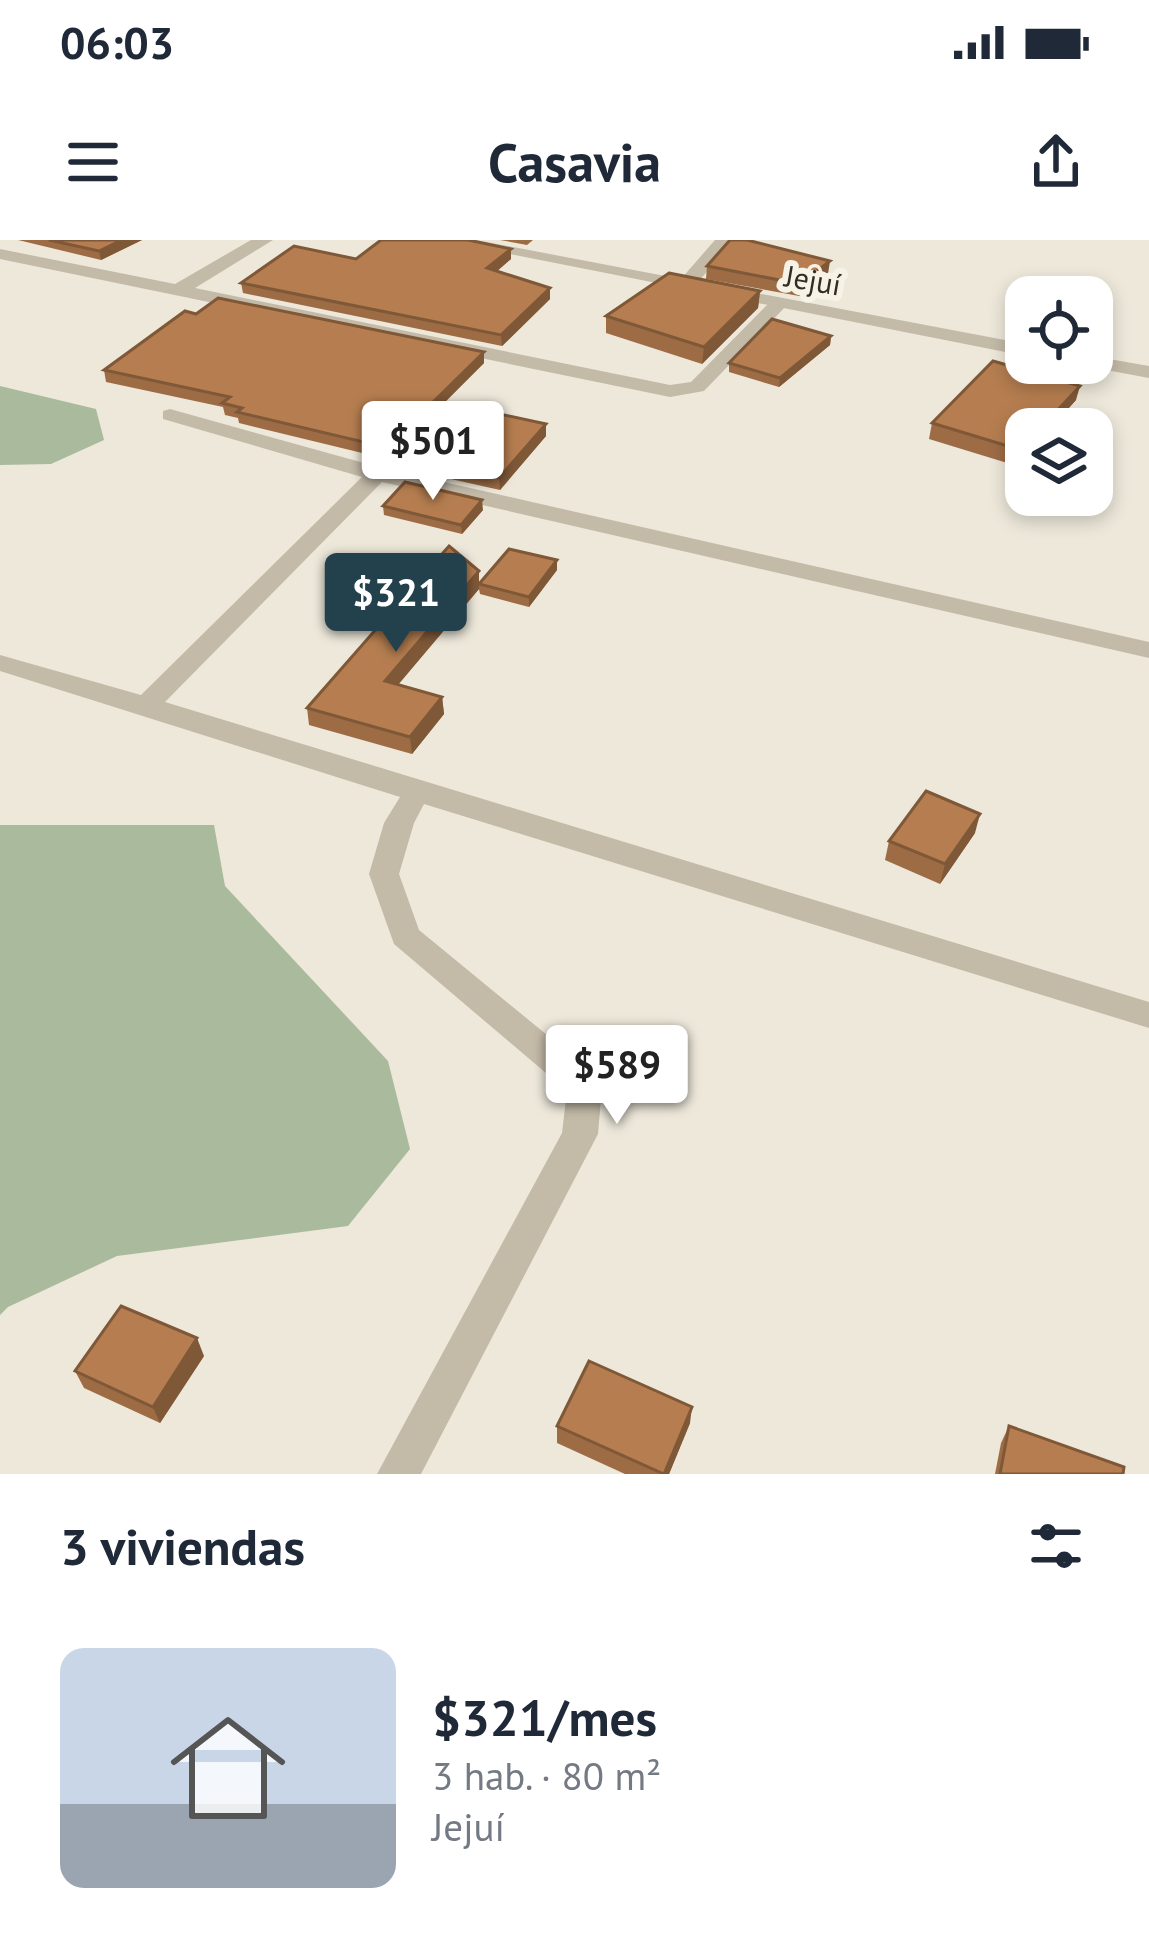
<!DOCTYPE html>
<html lang="es">
<meta charset="utf-8">
<style>
:root{--surface:#fff;--page:#f6f6f7;--text:#1f2937;--muted:#747a83;--line:#e0e1e3;--accent:#22414d}
body{margin:0;font-family:"PT Sans",sans-serif;background:var(--page);color:var(--text);height:100vh;display:flex;flex-direction:column;font-size:45px;white-space:nowrap}
*{box-sizing:border-box;margin:0}
p{font-size:39px;color:var(--muted)}
.icon{flex:none;width:66px;height:66px;fill:none;stroke:currentColor;stroke-width:2;stroke-linecap:round;stroke-linejoin:round}
.map{position:relative;height:1234px;overflow:hidden}
.sheet{display:flex;flex-direction:column;background:var(--surface);flex:1}
.sheet>*{flex:none}
.tools{position:absolute;left:1005px;top:36px;display:grid;gap:24px}
.tools a{display:grid;place-items:center;width:108px;height:108px;border-radius:24px;background:var(--surface);box-shadow:0 6px 18px #0003;font-size:60px}
.price{position:absolute;translate:-50% -102px;padding:0 27px;border-radius:12px;background:#fff;color:#222;font-size:39px;line-height:78px;filter:drop-shadow(0 3px 6px #0008)}
.price::after{content:'';position:absolute;left:50%;top:72px;width:36px;height:27px;margin-left:-18px;background:inherit;clip-path:polygon(0 0,100% 0,50% 100%)}
.price.current{background:var(--accent);color:#fff}
ul{padding:0;list-style:none}
li{display:flex;align-items:center;gap:36px;height:300px;padding:0 60px}
li+li{border-top:3px solid var(--line)}
li span{display:grid;place-items:center;flex:none;width:336px;height:240px;border-radius:24px;color:#555}
li>.icon{margin-inline-start:auto}
span .icon{width:144px;height:144px;fill:#fffc;stroke-width:1}
li b{font-size:51px}
h2{display:flex;justify-content:space-between;align-items:center;height:144px;padding:0 60px;font-size:51px}
.status{display:flex;justify-content:space-between;align-items:center;height:84px;padding:0 60px;background:var(--surface);direction:ltr}
.status svg{height:33px;fill:currentColor}
header{display:flex;justify-content:space-between;align-items:center;height:156px;padding:0 60px;background:var(--surface);font-size:54px;font-weight:700}
.map>svg:first-child{display:block}
.green{fill:#aaba9c}
.lines{fill:none;stroke-linecap:round;stroke-linejoin:round}
.lane{fill:#c4baa8;fill-rule:evenodd}
.street{fill:#c4baa8;fill-rule:evenodd}
.wall{fill:#9d6c45}
.shaded-wall{fill:#7f5838}
.building{fill:#b67e50;stroke:#7f5838;stroke-width:3}
.labels{text-anchor:middle;stroke-width:12;stroke-linejoin:round;paint-order:stroke}
.far-street-label{font-size:30px;fill:#322c27;stroke:#f6f2e5}
</style>
<div class="status"><b>06:03</b><svg viewBox="0 0 49 12"><path d="M0 12V9h3v3zM5 12V6h3v6zM10 12V3h3v9zM15 12V0h3v12zM26 1h20v11H26zM47 4h2v5h-2z"/></svg></div>
<header><svg class="icon" aria-label="menu" viewBox="0 0 24 24"><path d="M4 6h16M4 12h16M4 18h16"/></svg>Casavia<svg class="icon" aria-label="share" viewBox="0 0 24 24"><path d="M12 15V3M7 8l5-5 5 5M5 13v7h14v-7"/></svg></header>
<div class="map">
<svg width="1149" height="1234" viewBox="0 0 1149 1234">
<rect width="100%" height="100%" fill="#ede8da"/>
<g class="green">
<path d="M 0,146 L 96,169 L 104,200 L 51,224 L 0,225 Z"/>
<path d="M 0,585 L 214,585 L 225,646 L 388,821 L 410,909 L 348,986 L 117,1016 L 8,1067 L 0,1075 Z"/>
</g>
<g class="lines">
<path class="lane" d="M 251,0 L 273,0 L 195,48 L 670,145 L 691,142 L 771,61 L 787,65 L 704,151 L 670,157 L 0,19 L 0,9 L 175,44 Z"/>
<g class="street">
<path d="M 439,0 L 476,0 L 681,39 L 715,0 L 734,0 L 698,42 L 1026,104 L 1026,116 Z"/>
<path d="M 1092,116 L 1149,126 L 1149,138 L 1085,126 L 1083,123 L 1092,123 Z"/>
<path d="M 170,169 L 382,228 L 1149,402 L 1149,418 L 382,242 L 165,462 L 1149,762 L 1149,788 L 424,564 L 414,583 L 399,634 L 419,690 L 597,836 L 602,846 L 598,894 L 421,1234 L 377,1234 L 562,893 L 567,851 L 394,704 L 369,634 L 384,583 L 400,557 L 0,431 L 0,415 L 141,455 L 362,237 L 163,179 L 163,171 Z"/>
</g>
</g>
<g class="wall">
<path d="M 18,0 L 142,0 L 101,20 Z"/>
<path d="M 500,0 L 533,0 L 527,5 Z"/>
<path d="M 511,9 L 511,19 L 497,31 L 550,48 L 550,59 L 502,106 L 243,53 L 241,43 L 356,19 Z"/>
<path d="M 707,26 L 828,34 L 799,56 L 706,39 Z"/>
<path d="M 760,51 L 758,68 L 702,124 L 606,93 L 606,76 Z"/>
<path d="M 831,96 L 830,105 L 779,147 L 729,132 L 729,123 Z"/>
<path d="M 484,123 L 445,162 L 546,196 L 500,250 L 424,233 L 424,228 L 239,183 L 238,178 L 225,175 L 223,167 L 106,142 L 104,130 Z"/>
<path d="M 1076,160 L 1050,189 L 1026,189 L 1026,216 L 1017,226 L 929,199 L 932,183 Z"/>
<path d="M 383,266 L 483,270 L 462,294 L 384,275 Z"/>
<path d="M 557,330 L 529,367 L 480,354 L 479,349 L 398,444 L 442,457 L 444,474 L 412,514 L 309,485 L 307,468 L 480,343 Z"/>
<path d="M 975,593 L 940,644 L 885,620 L 889,601 Z"/>
<path d="M 204,1116 L 160,1183 L 84,1148 L 75,1131 Z"/>
<path d="M 690,1183 L 669,1234 L 625,1234 L 557,1203 L 557,1186 Z"/>
<path d="M 1009,1186 L 1123,1234 L 995,1234 L 1001,1203 Z"/>
</g>
<g class="shaded-wall">
<path d="M 122,0 L 142,0 L 101,20 L 99,11 Z"/>
<path d="M 511,9 L 511,19 L 488,39 L 487,28 Z"/>
<path d="M 830,21 L 828,34 L 799,56 L 800,44 Z"/>
<path d="M 550,48 L 550,59 L 502,106 L 501,95 Z"/>
<path d="M 760,51 L 758,68 L 702,124 L 704,107 Z"/>
<path d="M 831,96 L 830,105 L 779,147 L 780,138 Z"/>
<path d="M 484,112 L 484,123 L 436,171 L 435,160 Z"/>
<path d="M 1080,146 L 1076,160 L 1050,189 L 1040,189 Z"/>
<path d="M 546,184 L 546,196 L 500,250 L 499,238 Z"/>
<path d="M 1026,205 L 1026,216 L 1017,226 L 1021,210 Z"/>
<path d="M 482,260 L 483,270 L 462,294 L 461,285 Z"/>
<path d="M 557,320 L 557,330 L 529,367 L 529,357 Z"/>
<path d="M 479,331 L 479,349 L 387,458 L 385,441 Z"/>
<path d="M 442,457 L 444,474 L 412,514 L 410,497 Z"/>
<path d="M 980,574 L 975,593 L 940,644 L 945,624 Z"/>
<path d="M 197,1098 L 204,1116 L 160,1183 L 153,1167 Z"/>
<path d="M 692,1167 L 690,1183 L 669,1234 L 664,1234 Z"/>
</g>
<g class="building">
<path d="M 49,0 L 122,0 L 99,11 Z"/>
<path d="M 381,0 L 468,0 L 511,9 L 487,28 L 550,48 L 501,95 L 241,43 L 294,6 L 356,19 Z"/>
<path d="M 730,0 L 747,0 L 830,21 L 800,44 L 707,26 Z"/>
<path d="M 669,33 L 760,51 L 704,107 L 606,76 Z"/>
<path d="M 218,58 L 484,112 L 435,160 L 546,184 L 499,238 L 423,221 L 427,217 L 237,172 L 242,168 L 222,163 L 230,157 L 104,130 L 185,71 L 196,74 Z"/>
<path d="M 772,79 L 831,96 L 780,138 L 729,123 Z"/>
<path d="M 993,121 L 1080,146 L 1040,189 L 1026,189 L 1026,205 L 1021,210 L 932,183 Z"/>
<path d="M 405,242 L 482,260 L 461,285 L 383,266 Z"/>
<path d="M 449,306 L 479,331 L 385,441 L 442,457 L 410,497 L 307,468 Z"/>
<path d="M 509,309 L 557,320 L 529,357 L 479,344 Z"/>
<path d="M 926,551 L 980,574 L 945,624 L 889,601 Z"/>
<path d="M 121,1066 L 197,1098 L 153,1167 L 75,1131 Z"/>
<path d="M 589,1121 L 692,1167 L 664,1234 L 557,1186 Z"/>
<path d="M 1009,1186 L 1124,1227 L 1123,1234 L 1000,1234 Z"/>
</g>
<g class="labels">
<g class="far-street-label">
<text transform="translate(813 41) rotate(10)" y="10">Jejuí</text>
</g>
</g>
</svg>
<div class="tools">
<a><svg class="icon" aria-label="locate" viewBox="0 0 24 24"><circle cx="12" cy="12" r="6"/><path d="M12 2v4M12 18v4M2 12h4M18 12h4"/></svg></a>
<a><svg class="icon" aria-label="layers" viewBox="0 0 24 24"><path d="M12 4l9 5-9 5-9-5zM3 14l9 5 9-5"/></svg></a>
</div>
<b class="price" style="left:433px;top:263px">$501</b>
<b class="price current" style="left:396px;top:415px">$321</b>
<b class="price" style="left:617px;top:887px">$589</b>
</div>
<section class="sheet">
<h2>3 viviendas<svg class="icon" aria-label="filters" viewBox="0 0 24 24"><path d="M4 7h16M4 17h16"/><circle cx="9" cy="7" r="2"/><circle cx="15" cy="17" r="2"/></svg></h2>
<ul>
<li><span style="background:linear-gradient(#c9d6e8 65%,#9aa5b1 0)"><svg class="icon" aria-label="home" viewBox="0 0 24 24"><path d="M3 11l9-7 9 7M6 9v11h12V9"/></svg></span><div><b>$321/mes</b><p>3 hab. · 80 m²</p><p>Jejuí</p></div></li>
</ul>
</section>
